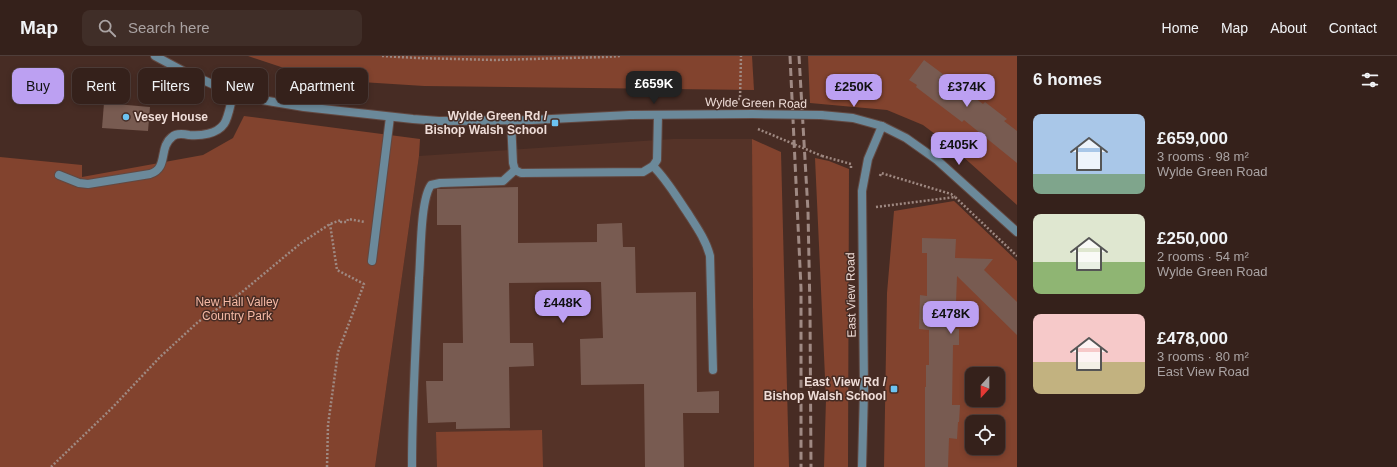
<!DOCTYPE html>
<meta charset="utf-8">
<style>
:root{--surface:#35211b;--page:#402e28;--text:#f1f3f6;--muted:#aaa3a3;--line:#4f3e3a;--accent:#bca0f2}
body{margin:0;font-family:Helvetica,sans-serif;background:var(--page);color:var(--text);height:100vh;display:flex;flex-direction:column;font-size:15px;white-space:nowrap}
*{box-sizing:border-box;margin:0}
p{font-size:13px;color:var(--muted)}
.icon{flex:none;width:22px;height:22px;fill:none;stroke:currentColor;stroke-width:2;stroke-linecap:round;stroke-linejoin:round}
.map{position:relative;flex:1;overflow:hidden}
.sheet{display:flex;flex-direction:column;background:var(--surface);width:380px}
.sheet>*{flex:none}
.guide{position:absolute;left:12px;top:12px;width:380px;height:36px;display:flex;gap:8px}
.needle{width:26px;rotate:201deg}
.buttons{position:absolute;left:965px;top:311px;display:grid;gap:8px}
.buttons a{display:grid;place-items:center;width:40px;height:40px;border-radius:8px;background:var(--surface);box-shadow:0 2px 6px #0003,0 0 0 1px var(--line);font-size:20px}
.price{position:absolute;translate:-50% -34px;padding:0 9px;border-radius:8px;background:var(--accent);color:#111;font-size:13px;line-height:26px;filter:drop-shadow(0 1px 2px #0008)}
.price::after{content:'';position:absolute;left:50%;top:24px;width:12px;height:9px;margin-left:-6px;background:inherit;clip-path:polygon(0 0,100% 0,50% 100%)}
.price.current{background:#222;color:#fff}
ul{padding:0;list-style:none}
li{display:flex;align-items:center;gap:12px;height:100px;padding:0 16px}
li span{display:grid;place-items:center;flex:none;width:112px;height:80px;border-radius:8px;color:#555}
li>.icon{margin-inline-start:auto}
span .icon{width:48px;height:48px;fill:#fffc;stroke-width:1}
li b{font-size:17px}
h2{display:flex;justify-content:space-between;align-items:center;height:48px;padding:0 16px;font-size:17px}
.tag{padding:0 14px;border-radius:8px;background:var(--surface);box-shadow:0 2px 6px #0003,0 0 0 1px var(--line);font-size:14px;line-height:36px}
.tag.current{background:var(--accent);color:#111}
header{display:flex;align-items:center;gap:24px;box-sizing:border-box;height:56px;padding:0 20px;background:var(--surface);border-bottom:1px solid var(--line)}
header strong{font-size:19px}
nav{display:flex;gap:22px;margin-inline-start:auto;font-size:14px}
.search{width:280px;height:36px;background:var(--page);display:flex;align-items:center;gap:10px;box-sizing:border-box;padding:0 14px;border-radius:8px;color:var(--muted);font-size:15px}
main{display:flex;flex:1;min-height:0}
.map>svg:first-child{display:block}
.built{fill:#553328}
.green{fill:#82432e;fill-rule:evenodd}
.building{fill:#785b51}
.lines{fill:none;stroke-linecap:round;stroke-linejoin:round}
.service-casing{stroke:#624841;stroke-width:10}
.minor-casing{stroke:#624841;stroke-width:10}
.tertiary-casing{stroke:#624841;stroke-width:10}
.path{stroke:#9f8982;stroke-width:2.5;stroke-dasharray:2 2;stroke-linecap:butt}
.service{stroke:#6b899a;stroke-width:8}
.minor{stroke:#6b899a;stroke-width:8}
.tertiary{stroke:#6b899a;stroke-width:8}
.rail{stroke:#9f8983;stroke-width:3;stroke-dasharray:8 4;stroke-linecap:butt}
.tertiary-bridge-casing{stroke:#624841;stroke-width:10;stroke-linecap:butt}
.path-bridge{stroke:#9f8982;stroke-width:2.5;stroke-dasharray:2 2;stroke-linecap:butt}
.tertiary-bridge{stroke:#6b899a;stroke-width:8}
.poi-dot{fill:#6cc3f2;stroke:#472c24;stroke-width:1.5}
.labels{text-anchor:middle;stroke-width:3;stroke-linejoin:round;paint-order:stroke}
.street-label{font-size:12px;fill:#efddd8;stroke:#472c24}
.poi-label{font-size:12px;font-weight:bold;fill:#efddd8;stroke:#472c24;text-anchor:end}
.park-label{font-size:12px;fill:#f5b9a5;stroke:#472c24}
</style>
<header>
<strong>Map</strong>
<div class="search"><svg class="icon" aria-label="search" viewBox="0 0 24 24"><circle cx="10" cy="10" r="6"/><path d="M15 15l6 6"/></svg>Search here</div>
<nav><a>Home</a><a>Map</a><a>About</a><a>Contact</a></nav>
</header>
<main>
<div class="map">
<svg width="1017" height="411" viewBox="0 0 1017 411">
<rect width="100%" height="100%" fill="#472c24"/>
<path class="built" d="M 673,83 L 752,83 L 754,411 L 375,411 L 419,100 Z"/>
<g class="green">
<path d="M 248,0 L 752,0 L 754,34 L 424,30 L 361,26 L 293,15 Z"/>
<path d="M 808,0 L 1017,0 L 1017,149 L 951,90 L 923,69 L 887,54 L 810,47 Z"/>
<path d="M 244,60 L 420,83 L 419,100 L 375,411 L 0,411 L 0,101 L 82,109 L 82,121 L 203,99 L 233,82 Z"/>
<path d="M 752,83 L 781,96 L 789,411 L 754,411 Z"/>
<path d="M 815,102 L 829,105 L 849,113 L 848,411 L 824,411 L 826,343 Z"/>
<path d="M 954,145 L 1017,205 L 1017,411 L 884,411 L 887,237 L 894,155 ZM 972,318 L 998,318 L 998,344 L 972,344 ZM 972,366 L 998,366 L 998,392 L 972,392 Z"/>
<path d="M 542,374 L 543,411 L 437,411 L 436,376 Z"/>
</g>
<g class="building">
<path d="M 924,4 L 983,48 L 985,46 L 1007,63 L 1004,65 L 1017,75 L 1017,107 L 964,64 L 962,66 L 916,31 L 917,29 L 909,24 Z"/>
<path d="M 104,47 L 150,51 L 148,75 L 102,72 Z"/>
<path d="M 518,131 L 518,187 L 597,186 L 597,168 L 622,167 L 623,191 L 635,191 L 636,237 L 696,236 L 697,336 L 719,335 L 719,357 L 683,357 L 684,411 L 645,411 L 644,328 L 581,329 L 580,283 L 603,282 L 601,226 L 509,227 L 510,287 L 533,287 L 534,310 L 509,311 L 510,372 L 456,373 L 456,366 L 428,367 L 426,325 L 443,325 L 443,287 L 463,287 L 461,169 L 437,169 L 437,133 Z"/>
<path d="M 922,182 L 956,183 L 955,202 L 993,203 L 984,214 L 1017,246 L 1017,279 L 957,220 L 955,273 L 959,273 L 959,289 L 953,289 L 952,349 L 960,349 L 959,366 L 958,366 L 957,383 L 949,382 L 948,411 L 925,411 L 925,331 L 926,331 L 926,309 L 929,309 L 929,274 L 919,273 L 920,239 L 927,240 L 927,197 L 922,197 Z"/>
</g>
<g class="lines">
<defs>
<g id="service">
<path d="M 511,64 L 513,107 L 515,114 L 521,117 L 643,116 L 653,110 L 657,104 L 658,59"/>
<path d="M 653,110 C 667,124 676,140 687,156 C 696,170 706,184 710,200 L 713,314"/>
<path d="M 59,119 L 79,127 L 88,128 L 150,118 C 169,112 158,92 172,81 C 176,77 184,78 189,79 C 201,80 217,78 224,68 C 229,61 231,44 234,35"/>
<path d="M 372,205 L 390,61"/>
<path d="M 412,411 C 412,348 416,285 419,222 C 421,200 420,144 431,129 L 440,127 L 503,125 L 515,114"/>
</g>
<path id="minor" d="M 862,411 L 864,334 L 862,135 L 868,103 L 882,70"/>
<g id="tertiary">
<path d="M 155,0 L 183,15 L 221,32 L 262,44 L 304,51 L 413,63 L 439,65 L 532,64 L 630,59 L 753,58"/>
<path d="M 821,59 L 853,62 L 882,70 L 906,82 L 937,104 L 1017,176"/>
</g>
</defs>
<use href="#service" class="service-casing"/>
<use href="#minor" class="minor-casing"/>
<use href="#tertiary" class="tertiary-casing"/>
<g class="path">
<path d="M 382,0 L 417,2 L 495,4 L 605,1 L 620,0"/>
<path d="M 738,43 L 740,43 L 741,0"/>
<path d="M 822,100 L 851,108 L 851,113"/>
<path d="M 880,120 L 881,117 L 951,138 L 955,141"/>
<path d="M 876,151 L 955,141 L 1017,200"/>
<path d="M 51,411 L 112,352 L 160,301 L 198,266 L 242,236 L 301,187 L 330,168 L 341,164 L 341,166 L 347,166 L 348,163 L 365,166"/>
<path d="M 327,411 L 328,369 L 338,296 L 364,228 L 337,214 L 330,168"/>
</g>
<use href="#service" class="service"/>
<use href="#minor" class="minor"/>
<use href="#tertiary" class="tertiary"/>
<g class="rail">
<path d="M 790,0 L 801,232 L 801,411"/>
<path d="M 799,0 L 808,155 L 810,255 L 811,411"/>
</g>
<defs>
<path id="tertiary-bridge" d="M 753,58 L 821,59"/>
</defs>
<use href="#tertiary-bridge" class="tertiary-bridge-casing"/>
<path class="path-bridge" d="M 758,73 L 822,100"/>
<use href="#tertiary-bridge" class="tertiary-bridge"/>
</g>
<g class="poi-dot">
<circle cx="126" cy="61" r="4"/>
<rect x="551" y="63" width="8" height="8" rx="2"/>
<rect x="890" y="329" width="8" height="8" rx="2"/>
</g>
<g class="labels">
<g class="street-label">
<text transform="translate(756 47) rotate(1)" y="4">Wylde Green Road</text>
<text transform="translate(851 239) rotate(-91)" y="4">East View Road</text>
</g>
<g class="poi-label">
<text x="547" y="64">Wylde Green Rd /<tspan x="547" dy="14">Bishop Walsh School</tspan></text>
<text x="134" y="65" text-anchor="start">Vesey House</text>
<text x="886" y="330">East View Rd /<tspan x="886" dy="14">Bishop Walsh School</tspan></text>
</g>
<g class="park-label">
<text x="237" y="250">New Hall Valley<tspan x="237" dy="14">Country Park</tspan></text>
</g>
</g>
</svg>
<div class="buttons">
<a><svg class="needle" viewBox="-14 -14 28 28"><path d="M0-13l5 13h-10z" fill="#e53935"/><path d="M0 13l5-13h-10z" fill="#aaa3a3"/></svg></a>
<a><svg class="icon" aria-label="locate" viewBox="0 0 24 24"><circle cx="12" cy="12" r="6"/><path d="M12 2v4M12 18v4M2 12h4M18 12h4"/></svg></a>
</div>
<b class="price current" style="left:654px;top:49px">£659K</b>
<b class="price" style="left:854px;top:52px">£250K</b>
<b class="price" style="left:967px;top:52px">£374K</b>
<b class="price" style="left:959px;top:110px">£405K</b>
<b class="price" style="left:563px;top:268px">£448K</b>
<b class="price" style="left:951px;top:279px">£478K</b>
<div class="guide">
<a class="tag current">Buy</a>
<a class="tag">Rent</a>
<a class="tag">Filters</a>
<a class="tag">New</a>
<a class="tag">Apartment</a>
</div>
</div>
<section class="sheet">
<h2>6 homes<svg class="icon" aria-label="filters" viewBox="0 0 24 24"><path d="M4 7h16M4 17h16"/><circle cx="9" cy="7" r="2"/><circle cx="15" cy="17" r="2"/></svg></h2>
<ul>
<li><span style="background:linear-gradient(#a9c7e8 75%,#7fa58c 0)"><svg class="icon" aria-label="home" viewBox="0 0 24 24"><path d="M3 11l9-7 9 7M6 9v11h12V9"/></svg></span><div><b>£659,000</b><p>3 rooms · 98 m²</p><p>Wylde Green Road</p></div></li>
<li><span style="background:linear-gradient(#dfe7d0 60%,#8fb573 0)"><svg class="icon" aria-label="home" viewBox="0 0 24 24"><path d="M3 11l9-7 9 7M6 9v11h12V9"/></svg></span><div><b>£250,000</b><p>2 rooms · 54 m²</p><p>Wylde Green Road</p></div></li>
<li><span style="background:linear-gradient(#f6c9c9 60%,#c2b280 0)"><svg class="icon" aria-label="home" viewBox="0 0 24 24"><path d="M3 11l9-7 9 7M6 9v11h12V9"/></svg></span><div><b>£478,000</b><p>3 rooms · 80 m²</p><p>East View Road</p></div></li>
</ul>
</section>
</main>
